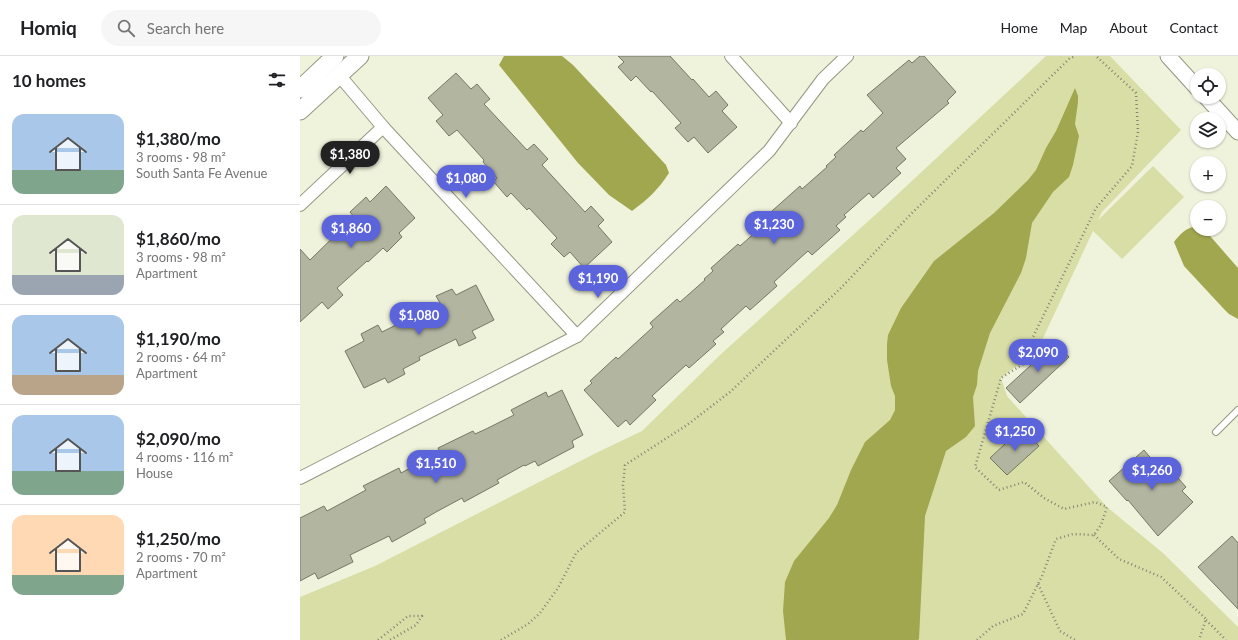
<!DOCTYPE html>
<meta charset="utf-8">
<style>
:root{--surface:#fff;--page:#f6f6f6;--text:#202124;--muted:#757577;--line:#e0e0e0;--accent:#5b64db}
body{margin:0;font-family:Lato,sans-serif;background:var(--page);color:var(--text);height:100vh;display:flex;flex-direction:column;font-size:15px;white-space:nowrap}
*{box-sizing:border-box;margin:0}
p{font-size:13px;color:var(--muted)}
.icon{flex:none;width:22px;height:22px;fill:none;stroke:currentColor;stroke-width:2;stroke-linecap:round;stroke-linejoin:round}
.map{position:relative;flex:1;overflow:hidden}
.details{display:flex;flex-direction:column;background:var(--surface);width:300px}
.details>*{flex:none}
.buttons{position:absolute;left:890px;top:12px;display:grid;gap:8px}
.buttons a{display:grid;place-items:center;width:36px;height:36px;border-radius:50%;background:var(--surface);box-shadow:0 1px 3px #0004;font-size:20px}
.price{position:absolute;translate:-50% -34px;padding:0 9px;border-radius:14px;background:var(--accent);color:#fff;font-size:13px;line-height:26px;filter:drop-shadow(0 1px 2px #0008)}
.price::after{content:'';position:absolute;left:50%;top:24px;width:12px;height:9px;margin-left:-6px;background:inherit;clip-path:polygon(0 0,100% 0,50% 100%)}
.price.on{background:#222;color:#fff}
ul{padding:0;list-style:none}
li{display:flex;align-items:center;gap:12px;height:100px;padding:0 12px}
li+li{border-top:1px solid var(--line)}
li span{display:grid;place-items:center;flex:none;width:112px;height:80px;border-radius:12px;color:#555}
li>.icon{margin-inline-start:auto}
span .icon{width:48px;height:48px;fill:#fffc;stroke-width:1}
li b{font-size:17px}
h2{display:flex;justify-content:space-between;align-items:center;height:48px;padding:0 12px;font-size:17px}
header{display:flex;align-items:center;gap:24px;box-sizing:border-box;height:56px;padding:0 20px;background:var(--surface);border-bottom:1px solid var(--line)}
header strong{font-size:19px}
nav{display:flex;gap:22px;margin-inline-start:auto;font-size:14px}
.search{width:280px;height:36px;background:var(--page);display:flex;align-items:center;gap:10px;box-sizing:border-box;padding:0 14px;border-radius:22px;color:var(--muted);font-size:15px}
main{display:flex;flex:1;min-height:0}
.map>svg:first-child{display:block}
.green{fill:#d9dea7}
.water{fill:#a1a74e}
.building{fill:#b2b5a0;stroke:#767864}
.lines{fill:none;stroke-linecap:round;stroke-linejoin:round}
.service-casing{stroke:#959782;stroke-width:8}
.minor-casing{stroke:#959782;stroke-width:14}
.tertiary-casing{stroke:#959782;stroke-width:17}
.secondary-casing{stroke:#959782;stroke-width:19}
.path{stroke:#838576;stroke-width:2.5;stroke-dasharray:1 3;stroke-linecap:butt}
.service{stroke:#fff;stroke-width:6}
.minor{stroke:#fff;stroke-width:12}
.tertiary{stroke:#fff;stroke-width:15}
.secondary{stroke:#fff;stroke-width:17}
</style>
<header>
<strong>Homiq</strong>
<div class="search"><svg class="icon" aria-label="search" viewBox="0 0 24 24"><circle cx="10" cy="10" r="6"/><path d="M15 15l6 6"/></svg>Search here</div>
<nav><a>Home</a><a>Map</a><a>About</a><a>Contact</a></nav>
</header>
<main>
<section class="details">
<h2>10 homes<svg class="icon" aria-label="filters" viewBox="0 0 24 24"><path d="M4 7h16M4 17h16"/><circle cx="9" cy="7" r="2"/><circle cx="15" cy="17" r="2"/></svg></h2>
<ul>
<li><span style="background:linear-gradient(#a9c7e8 70%,#7fa58c 0)"><svg class="icon" aria-label="home" viewBox="0 0 24 24"><path d="M3 11l9-7 9 7M6 9v11h12V9"/></svg></span><div><b>$1,380/mo</b><p>3 rooms · 98 m²</p><p>South Santa Fe Avenue</p></div></li>
<li><span style="background:linear-gradient(#dfe7d0 75%,#9aa5b1 0)"><svg class="icon" aria-label="home" viewBox="0 0 24 24"><path d="M3 11l9-7 9 7M6 9v11h12V9"/></svg></span><div><b>$1,860/mo</b><p>3 rooms · 98 m²</p><p>Apartment</p></div></li>
<li><span style="background:linear-gradient(#a9c7e8 75%,#b9a48a 0)"><svg class="icon" aria-label="home" viewBox="0 0 24 24"><path d="M3 11l9-7 9 7M6 9v11h12V9"/></svg></span><div><b>$1,190/mo</b><p>2 rooms · 64 m²</p><p>Apartment</p></div></li>
<li><span style="background:linear-gradient(#a9c7e8 70%,#7fa58c 0)"><svg class="icon" aria-label="home" viewBox="0 0 24 24"><path d="M3 11l9-7 9 7M6 9v11h12V9"/></svg></span><div><b>$2,090/mo</b><p>4 rooms · 116 m²</p><p>House</p></div></li>
<li><span style="background:linear-gradient(#ffd9b3 75%,#7fa58c 0)"><svg class="icon" aria-label="home" viewBox="0 0 24 24"><path d="M3 11l9-7 9 7M6 9v11h12V9"/></svg></span><div><b>$1,250/mo</b><p>2 rooms · 70 m²</p><p>Apartment</p></div></li>
</ul>
</section>
<div class="map">
<svg width="938" height="584" viewBox="0 0 938 584">
<rect width="100%" height="100%" fill="#f0f3dc"/>
<path class="green" d="M 746,0 L 810,0 L 881,74 L 802,156 L 798,164 L 853,110 L 884,141 L 822,203 L 793,175 L 738,293 L 701,322 L 707,340 L 807,451 L 863,497 L 938,571 L 938,584 L 0,584 L 0,541 L 75,510 L 296,397 L 342,375 L 421,298 L 585,150 Z"/>
<g class="water">
<path d="M 204,0 L 262,0 L 273,9 L 366,109 L 369,117 C 358,134 348,143 332,155 L 309,139 L 278,107 L 199,9 Z"/>
<path d="M 775,32 L 778,40 L 778,46 L 775,68 L 779,80 L 773,109 L 769,121 L 753,136 L 732,167 L 726,202 L 721,217 L 690,277 L 678,315 L 677,329 L 673,341 L 675,370 L 666,381 L 646,395 L 625,460 L 619,583 L 618,584 L 486,584 L 483,555 L 485,526 L 494,505 L 529,462 L 537,449 L 551,414 L 565,386 L 590,364 L 595,354 L 595,340 L 591,330 L 587,304 L 587,288 L 588,279 L 601,252 L 634,205 L 694,157 L 728,124 L 736,114 L 746,92 L 756,75 Z"/>
<path d="M 896,170 L 897,173 L 904,173 L 938,212 L 938,263 L 929,258 L 923,252 L 884,210 L 874,186 C 880,178 886,172 896,170 Z"/>
</g>
<g class="building">
<path d="M 318,0 L 370,0 L 392,24 L 393,23 L 409,41 L 416,35 L 428,49 L 422,55 L 437,71 L 408,97 L 394,81 L 388,86 L 375,72 L 381,67 L 352,35 L 351,36 L 336,20 L 331,25 L 318,11 L 324,6 Z"/>
<path d="M 620,0 L 624,0 L 656,36 L 647,45 L 649,47 L 596,92 L 606,103 L 596,112 L 601,117 L 573,142 L 569,137 L 544,159 L 546,161 L 536,170 L 540,174 L 512,199 L 508,195 L 499,203 L 474,226 L 477,230 L 450,254 L 446,250 L 421,273 L 424,276 L 413,285 L 416,288 L 389,312 L 386,309 L 352,340 L 356,344 L 330,369 L 326,364 L 318,371 L 284,334 L 292,327 L 290,325 L 316,301 L 318,303 L 353,271 L 350,267 L 377,243 L 380,246 L 405,224 L 404,223 L 413,215 L 411,212 L 438,188 L 440,190 L 466,167 L 475,158 L 472,155 L 500,130 L 502,133 L 527,111 L 526,110 L 536,101 L 534,99 L 561,74 L 563,76 L 583,57 L 567,39 L 609,4 L 612,7 Z"/>
<path d="M 156,17 L 171,33 L 177,28 L 190,43 L 184,48 L 227,94 L 234,88 L 248,103 L 242,109 L 285,156 L 291,150 L 304,164 L 298,170 L 312,186 L 284,212 L 270,196 L 264,201 L 251,188 L 257,182 L 229,152 L 227,154 L 211,137 L 207,141 L 193,125 L 197,122 L 183,106 L 184,104 L 157,74 L 149,80 L 136,65 L 143,59 L 128,42 Z"/>
<path d="M 86,130 L 115,162 L 99,177 L 102,181 L 87,196 L 83,192 L 68,206 L 67,205 L 37,232 L 43,239 L 28,253 L 22,246 L 0,266 L 0,193 L 10,204 L 54,161 L 50,156 L 66,141 L 70,146 Z"/>
<path d="M 176,229 L 194,264 L 172,275 L 176,282 L 159,290 L 156,283 L 119,301 L 120,304 L 103,313 L 105,318 L 88,327 L 85,322 L 64,332 L 45,295 L 64,285 L 61,278 L 78,269 L 82,276 L 140,247 L 136,240 L 152,233 L 156,239 Z"/>
<path d="M 756,286 L 769,301 L 720,347 L 706,332 Z"/>
<path d="M 262,334 L 283,379 L 272,385 L 274,391 L 238,410 L 235,405 L 225,410 L 224,409 L 197,424 L 199,427 L 164,446 L 162,442 L 136,456 L 124,463 L 126,467 L 92,486 L 89,480 L 50,499 L 53,506 L 18,523 L 15,517 L 0,525 L 0,462 L 24,450 L 27,455 L 66,434 L 63,430 L 99,412 L 101,417 L 140,396 L 138,392 L 173,375 L 175,378 L 186,373 L 214,359 L 211,354 L 246,336 L 248,341 Z"/>
<path d="M 722,372 L 739,390 L 707,419 L 690,402 Z"/>
<path d="M 844,394 L 854,406 L 859,401 L 886,431 L 882,435 L 893,446 L 858,480 L 828,444 L 827,445 L 809,425 Z"/>
<path d="M 932,480 L 938,487 L 938,553 L 898,511 Z"/>
</g>
<g class="lines">
<defs>
<path id="service" d="M 916,376 L 938,354"/>
<g id="minor">
<path d="M 431,0 L 491,67"/>
<path d="M 39,19 L 83,71 L 277,280"/>
<path d="M 0,149 L 83,71"/>
<path d="M 0,422 L 277,280 L 469,95 L 523,23 L 547,0"/>
</g>
<g id="tertiary">
<path d="M 868,0 L 897,32"/>
<path d="M 906,41 L 938,76"/>
</g>
<g id="secondary">
<path d="M 0,33 L 35,0"/>
<path d="M 0,55 L 60,0"/>
</g>
</defs>
<use href="#service" class="service-casing"/>
<use href="#minor" class="minor-casing"/>
<use href="#tertiary" class="tertiary-casing"/>
<use href="#secondary" class="secondary-casing"/>
<g class="path">
<path d="M 794,479 L 819,503 L 861,521 L 906,563 L 899,584"/>
<path d="M 738,528 L 760,575 L 775,584"/>
<path d="M 906,564 L 926,584"/>
<path d="M 78,584 L 108,560 L 122,560 L 116,569 L 90,584"/>
<path d="M 201,584 L 228,568 L 240,557 L 258,532 L 276,497 L 325,456 L 323,429 L 325,409 L 387,369 L 430,336 L 540,233 L 611,158 L 770,2 L 776,0"/>
<path d="M 677,584 L 693,570 L 723,558 L 742,520 L 756,483 L 773,478 L 794,479 L 801,469 L 807,451 L 795,446 L 764,453 L 744,442 L 724,426 L 699,434 L 675,411 L 701,322 L 728,305 L 731,285 L 796,152 L 832,110 L 838,76 L 836,37 L 796,0"/>
</g>
<use href="#service" class="service"/>
<use href="#minor" class="minor"/>
<use href="#tertiary" class="tertiary"/>
<use href="#secondary" class="secondary"/>
</g>
</svg>
<div class="buttons">
<a><svg class="icon" aria-label="locate" viewBox="0 0 24 24"><circle cx="12" cy="12" r="6"/><path d="M12 2v4M12 18v4M2 12h4M18 12h4"/></svg></a>
<a><svg class="icon" aria-label="layers" viewBox="0 0 24 24"><path d="M12 4l9 5-9 5-9-5zM3 14l9 5 9-5"/></svg></a>
<a>+</a>
<a>−</a>
</div>
<b class="price on" style="left:50px;top:119px">$1,380</b>
<b class="price" style="left:166px;top:143px">$1,080</b>
<b class="price" style="left:474px;top:189px">$1,230</b>
<b class="price" style="left:51px;top:193px">$1,860</b>
<b class="price" style="left:298px;top:243px">$1,190</b>
<b class="price" style="left:119px;top:280px">$1,080</b>
<b class="price" style="left:738px;top:317px">$2,090</b>
<b class="price" style="left:715px;top:396px">$1,250</b>
<b class="price" style="left:136px;top:428px">$1,510</b>
<b class="price" style="left:852px;top:435px">$1,260</b>
</div>
</main>
